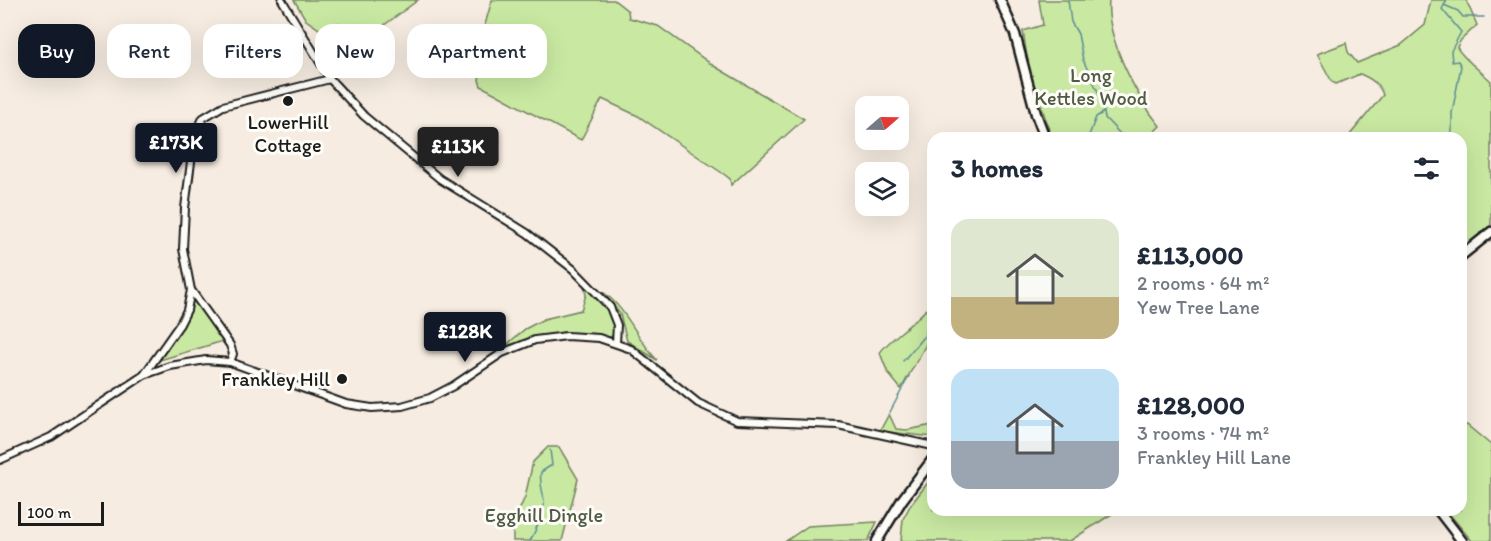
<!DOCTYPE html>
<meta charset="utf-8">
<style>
:root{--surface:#fff;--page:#f6f6f7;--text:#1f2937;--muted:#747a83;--accent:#111827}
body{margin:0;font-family:Itim,sans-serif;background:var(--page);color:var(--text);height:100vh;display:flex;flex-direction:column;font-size:22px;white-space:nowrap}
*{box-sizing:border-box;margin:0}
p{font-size:20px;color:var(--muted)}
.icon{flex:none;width:33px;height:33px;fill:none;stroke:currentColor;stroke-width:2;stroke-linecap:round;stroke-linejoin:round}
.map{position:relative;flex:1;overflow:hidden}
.panel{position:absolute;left:927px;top:132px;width:540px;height:384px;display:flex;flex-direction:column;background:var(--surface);border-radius:18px;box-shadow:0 6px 24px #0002}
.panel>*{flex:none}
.top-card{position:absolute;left:18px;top:24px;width:570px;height:54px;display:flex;gap:12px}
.needle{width:39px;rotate:70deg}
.fabs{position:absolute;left:855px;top:96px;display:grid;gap:12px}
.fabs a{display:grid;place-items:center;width:54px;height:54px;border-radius:12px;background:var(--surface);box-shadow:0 6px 24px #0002;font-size:30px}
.scale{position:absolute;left:18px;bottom:15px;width:86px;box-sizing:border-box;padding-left:6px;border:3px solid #1c1c1c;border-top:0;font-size:16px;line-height:21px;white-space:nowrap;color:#1c1c1c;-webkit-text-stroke:4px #fdfcf7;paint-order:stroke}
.price{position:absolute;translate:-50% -51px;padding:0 14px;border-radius:6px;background:var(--accent);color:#fff;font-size:20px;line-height:39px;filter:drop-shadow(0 2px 3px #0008)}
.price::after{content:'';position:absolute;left:50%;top:36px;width:18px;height:14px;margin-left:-9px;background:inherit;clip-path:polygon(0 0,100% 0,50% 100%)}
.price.on{background:#222;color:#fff}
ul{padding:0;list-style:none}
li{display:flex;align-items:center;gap:18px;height:150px;padding:0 24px}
li span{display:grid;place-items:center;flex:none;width:168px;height:120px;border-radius:18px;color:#555}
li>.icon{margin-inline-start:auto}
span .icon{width:72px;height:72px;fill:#fffc;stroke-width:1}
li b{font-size:26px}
h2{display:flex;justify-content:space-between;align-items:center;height:72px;padding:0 24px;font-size:26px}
.tag{padding:0 21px;border-radius:18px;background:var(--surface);box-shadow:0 6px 24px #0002;font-size:21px;line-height:54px}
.tag.on{background:var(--accent);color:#fff}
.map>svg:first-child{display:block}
.green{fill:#c9e9a2;stroke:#72825f;stroke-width:1.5}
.water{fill:#86d7e0;stroke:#5c8c92;stroke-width:1.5}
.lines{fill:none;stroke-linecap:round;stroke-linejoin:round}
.stream{stroke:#5c8c92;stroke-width:1.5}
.minor-casing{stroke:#1c1c1c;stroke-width:10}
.tertiary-casing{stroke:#1c1c1c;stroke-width:13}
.minor{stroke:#fdfcf7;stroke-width:6}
.tertiary{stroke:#fdfcf7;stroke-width:8}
.poi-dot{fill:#1c1c1c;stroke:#fdfcf7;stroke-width:2}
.labels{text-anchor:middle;stroke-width:6;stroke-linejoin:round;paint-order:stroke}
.park-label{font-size:20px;fill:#505a44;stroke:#fdfcf7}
.poi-label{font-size:20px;fill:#1c1c1c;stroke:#fdfcf7}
</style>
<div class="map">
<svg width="1491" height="541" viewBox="0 0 1491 541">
<rect width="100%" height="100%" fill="#f6ece1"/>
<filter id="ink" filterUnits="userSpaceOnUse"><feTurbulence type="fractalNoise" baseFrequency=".0167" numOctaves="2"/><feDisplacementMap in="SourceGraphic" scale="12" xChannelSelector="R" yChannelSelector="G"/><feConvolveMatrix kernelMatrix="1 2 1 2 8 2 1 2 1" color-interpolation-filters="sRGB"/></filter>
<g filter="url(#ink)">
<g class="green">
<path d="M 294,0 L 418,0 L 364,40 L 361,35 L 338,23 L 325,33 L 306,20 Z"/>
<path d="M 492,0 L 614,0 L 628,11 L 629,18 L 658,26 L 714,66 L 804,119 L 731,185 L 730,179 L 725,175 L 638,116 L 602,99 L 581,140 L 481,86 L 479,80 L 484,57 L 480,42 Z"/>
<path d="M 1039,0 L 1109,0 C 1105,37 1137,98 1160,126 L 1148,138 L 1052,138 L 1029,69 L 1023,31 L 1043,25 Z"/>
<path d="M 1431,0 L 1466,0 L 1477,25 L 1461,40 L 1457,47 C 1460,56 1483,73 1491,81 L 1491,225 L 1461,251 L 1461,138 L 1351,138 L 1349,136 L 1383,95 C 1380,84 1370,78 1360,74 L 1336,84 L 1332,82 L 1317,54 L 1346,43 L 1348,52 L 1357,63 L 1401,45 L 1425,25 Z"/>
<path d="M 583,282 L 610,312 L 615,331 L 611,337 L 563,332 L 505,346 L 525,329 L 544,319 L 581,310 L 586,295 Z"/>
<path d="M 603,292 C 628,310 636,338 657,360 L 627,341 L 620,314 Z"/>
<path d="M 193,299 L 223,341 L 160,360 L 174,339 Z"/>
<path d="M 930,305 L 933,305 L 933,332 L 901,389 L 888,373 L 880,353 C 884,343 919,320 930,305 Z"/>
<path d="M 889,414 L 896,429 L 907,430 L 933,425 L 933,437 L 880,431 Z"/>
<path d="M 1467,425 L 1491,445 L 1491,541 L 1472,541 L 1446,510 L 1461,510 L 1461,429 Z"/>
<path d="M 548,447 L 559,447 L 578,479 L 562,541 L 513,541 L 513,524 L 525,497 L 533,462 Z"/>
<path d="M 933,476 L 933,510 L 1118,510 L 1070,541 L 901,541 L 903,519 L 910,506 Z"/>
<path d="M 877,522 L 868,541 L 786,541 L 808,526 Z"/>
</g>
<path class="water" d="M 432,51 L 445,59 L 444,67 L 439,74 L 427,67 L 426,63 Z"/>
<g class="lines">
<g class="stream">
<path d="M 1068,0 L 1071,22 L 1078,34 L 1083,60 L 1101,98 L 1105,118 L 1124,138"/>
<path d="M 1447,0 L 1442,9 L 1461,32 L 1451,51 L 1452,62 L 1458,61 L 1461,66 L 1452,113 L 1452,132 L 1449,138"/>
<path d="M 1444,5 L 1458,11 L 1463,17 L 1484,17"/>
<path d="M 1088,138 L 1096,117 L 1104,112"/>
<path d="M 903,361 L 924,336 L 933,315"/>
<path d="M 889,414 L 909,376"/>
<path d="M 530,541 C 535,533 544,510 544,500 C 543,491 539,483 541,472 L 552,465 L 550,450"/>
</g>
<defs>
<g id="minor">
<path d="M 282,0 L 330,79 L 364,116 L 440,179 L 527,233 L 573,269 L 610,307 L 617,325 L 616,343"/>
<path d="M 191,290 L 230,345 L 233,354 L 230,362"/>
<path d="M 144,375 L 180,324 L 187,310 L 191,290 L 183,249 L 185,208 L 194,139 L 203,118 L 223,106 L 330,79"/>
<path d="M 0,460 L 51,437 L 144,375 L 170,366 L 206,360 L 230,362 L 346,404 L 372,408 L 402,406 L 430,398 L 453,386 L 502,353 L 535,340 L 567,336 L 599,338 L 631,349 L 698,403 L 737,421 L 838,425 L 933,446"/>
</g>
<g id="tertiary">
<path d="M 1000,0 L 1015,34 L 1036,114 L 1045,138"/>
<path d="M 1461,256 L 1491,232"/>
<path d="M 1438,510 L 1462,541"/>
<path d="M 877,541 L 902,500 L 933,459"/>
</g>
</defs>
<use href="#minor" class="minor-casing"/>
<use href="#tertiary" class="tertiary-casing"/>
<use href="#minor" class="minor"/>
<use href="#tertiary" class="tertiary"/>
</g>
</g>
<g class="poi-dot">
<circle cx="288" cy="101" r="6"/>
<circle cx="342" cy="379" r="6"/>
</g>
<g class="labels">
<g class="park-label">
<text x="1091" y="82">Long<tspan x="1091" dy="23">Kettles Wood</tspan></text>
<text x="544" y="522">Egghill Dingle</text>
</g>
<g class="poi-label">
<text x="288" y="129">LowerHill<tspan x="288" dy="23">Cottage</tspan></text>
<text x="330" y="386" text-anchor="end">Frankley Hill</text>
</g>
</g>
</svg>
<div class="fabs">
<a><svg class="needle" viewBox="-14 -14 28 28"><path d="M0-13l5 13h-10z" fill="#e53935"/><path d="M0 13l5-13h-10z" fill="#747a83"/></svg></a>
<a><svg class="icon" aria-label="layers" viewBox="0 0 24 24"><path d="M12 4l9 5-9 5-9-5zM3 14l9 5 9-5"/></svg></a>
</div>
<div class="scale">100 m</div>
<b class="price" style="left:176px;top:174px">£173K</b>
<b class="price on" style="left:458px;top:178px">£113K</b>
<b class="price" style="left:465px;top:363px">£128K</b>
<div class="top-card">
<a class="tag on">Buy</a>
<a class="tag">Rent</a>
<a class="tag">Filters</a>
<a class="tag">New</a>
<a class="tag">Apartment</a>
</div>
<section class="panel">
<h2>3 homes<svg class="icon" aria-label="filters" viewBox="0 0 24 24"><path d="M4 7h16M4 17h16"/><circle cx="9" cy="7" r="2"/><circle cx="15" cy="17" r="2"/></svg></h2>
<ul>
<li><span style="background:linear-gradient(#dfe7d0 65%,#c2b280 0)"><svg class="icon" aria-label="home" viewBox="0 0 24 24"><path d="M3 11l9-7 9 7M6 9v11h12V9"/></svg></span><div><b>£113,000</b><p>2 rooms · 64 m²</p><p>Yew Tree Lane</p></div></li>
<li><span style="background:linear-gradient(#bfe0f5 60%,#9aa5b1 0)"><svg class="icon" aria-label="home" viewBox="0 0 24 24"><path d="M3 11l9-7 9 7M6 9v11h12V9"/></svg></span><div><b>£128,000</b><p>3 rooms · 74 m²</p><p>Frankley Hill Lane</p></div></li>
</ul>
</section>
</div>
